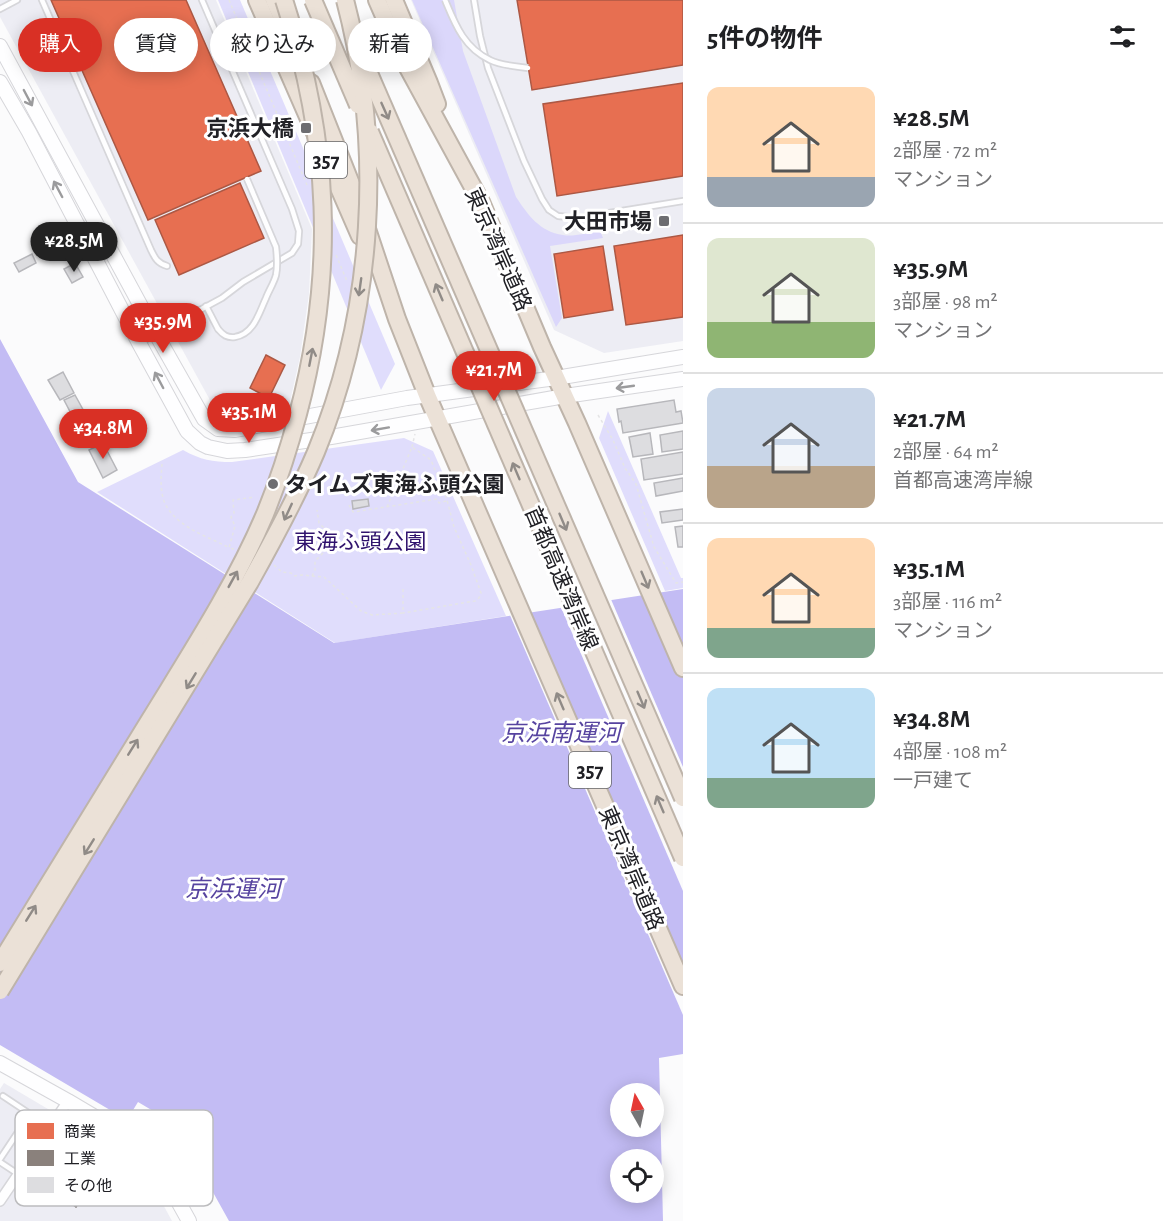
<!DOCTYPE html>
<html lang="ja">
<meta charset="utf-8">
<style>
:root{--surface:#fff;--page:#f6f6f6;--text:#202124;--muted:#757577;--line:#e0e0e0;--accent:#d93025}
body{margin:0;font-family:"Alegreya Sans","Noto Sans JP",sans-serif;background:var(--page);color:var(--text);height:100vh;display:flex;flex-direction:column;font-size:22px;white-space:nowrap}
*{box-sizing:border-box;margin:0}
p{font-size:20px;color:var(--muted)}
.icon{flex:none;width:33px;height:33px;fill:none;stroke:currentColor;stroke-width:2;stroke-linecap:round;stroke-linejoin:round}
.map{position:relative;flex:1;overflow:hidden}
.sheet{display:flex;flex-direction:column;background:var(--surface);width:480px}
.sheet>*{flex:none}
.hud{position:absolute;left:18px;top:18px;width:570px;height:54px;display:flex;gap:12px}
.needle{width:39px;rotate:351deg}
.buttons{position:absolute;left:610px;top:1083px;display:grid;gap:12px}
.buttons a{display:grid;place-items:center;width:54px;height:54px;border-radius:50%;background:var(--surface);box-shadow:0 3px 15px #0003;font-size:30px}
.price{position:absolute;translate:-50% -51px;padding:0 14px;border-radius:21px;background:var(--accent);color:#fff;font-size:20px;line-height:39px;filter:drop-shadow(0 2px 3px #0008)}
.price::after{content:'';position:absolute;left:50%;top:36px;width:18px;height:14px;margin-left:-9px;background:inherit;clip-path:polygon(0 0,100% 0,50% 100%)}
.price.on{background:#222;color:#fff}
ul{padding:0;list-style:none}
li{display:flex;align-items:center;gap:18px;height:150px;padding:0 24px}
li+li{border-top:2px solid var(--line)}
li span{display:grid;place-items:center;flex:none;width:168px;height:120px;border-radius:12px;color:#555}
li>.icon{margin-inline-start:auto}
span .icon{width:72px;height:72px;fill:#fffc;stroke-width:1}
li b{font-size:26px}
h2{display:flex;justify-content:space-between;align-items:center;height:72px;padding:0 24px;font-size:26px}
.tag{padding:0 21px;border-radius:27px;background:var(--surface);box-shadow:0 3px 15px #0003;font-size:21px;line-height:54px}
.tag.on{background:var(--accent);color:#fff}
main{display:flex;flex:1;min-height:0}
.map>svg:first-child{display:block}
.built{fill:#ededf4}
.green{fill:#e0ddfc}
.forest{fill:#dbd7fb}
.water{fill:#c3bcf4;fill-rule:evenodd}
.pier{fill:#fbfbfc}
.shops{fill:#e76f51;stroke:#ac5844;stroke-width:1.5}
.industry{fill:#8a817c;stroke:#6a6462;stroke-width:1.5}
.building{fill:#dddde0;stroke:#b7b7bb;stroke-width:1.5}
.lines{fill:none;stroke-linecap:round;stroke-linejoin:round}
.lane-casing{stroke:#d6d6da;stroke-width:8}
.street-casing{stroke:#d6d6da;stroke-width:12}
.secondary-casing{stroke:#d6d6da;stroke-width:16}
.highway-casing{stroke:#beb4aa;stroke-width:20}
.path{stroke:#e5e5e6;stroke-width:1.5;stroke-dasharray:3 3;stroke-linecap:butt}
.lane{stroke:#fefeff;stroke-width:4.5}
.street{stroke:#fefeff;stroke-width:9}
.secondary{stroke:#fefeff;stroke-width:14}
.highway{stroke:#ebe1d7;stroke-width:16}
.lane-bridge-casing{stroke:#d6d6da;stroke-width:8;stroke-linecap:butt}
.highway-bridge-casing{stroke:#beb4aa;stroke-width:20;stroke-linecap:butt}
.lane-bridge{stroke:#fefeff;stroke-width:4.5}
.highway-bridge{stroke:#ebe1d7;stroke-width:16}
.oneway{stroke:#9b9b9d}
.oneway2{stroke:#908b87}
.poi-dot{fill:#6d6d71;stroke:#fff;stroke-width:2}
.labels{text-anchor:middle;stroke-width:6;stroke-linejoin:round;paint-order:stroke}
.shield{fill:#fff;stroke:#646467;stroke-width:1.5}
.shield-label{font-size:21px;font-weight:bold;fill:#212126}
.poi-label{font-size:22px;font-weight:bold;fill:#212126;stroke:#fff;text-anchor:end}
.street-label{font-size:22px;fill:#212126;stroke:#fff}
.park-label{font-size:22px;fill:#30136d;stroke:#fff}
.water-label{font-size:24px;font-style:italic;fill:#5744a0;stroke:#fff}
.key{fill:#fff;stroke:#bcbcbe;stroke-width:1.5}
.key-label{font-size:16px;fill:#212126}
</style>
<main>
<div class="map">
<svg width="683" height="1221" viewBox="0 0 683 1221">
<rect width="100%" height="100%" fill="#fbfbfc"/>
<g class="built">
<path d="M 0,0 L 216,0 L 312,229 L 309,294 L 300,357 L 289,406 L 236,415 L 211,402 L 0,17 Z"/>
<path d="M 411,0 L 683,0 L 683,341 L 604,353 L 554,330 Z"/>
<path d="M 4,1083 L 141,1164 L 172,1221 L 0,1221 L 0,1089 Z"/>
</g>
<g class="green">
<path d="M 218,0 L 240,0 L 395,364 L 381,390 Z"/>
<path d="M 608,411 L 681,578 L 683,578 L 683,588 L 665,591 L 599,438 Z"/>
<path d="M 404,438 L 433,451 L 506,616 L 335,643 L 97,492 L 183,450 C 201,460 212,462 232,462 Z"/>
</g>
<path class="forest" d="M 412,0 L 454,0 L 463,51 L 516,197 C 528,215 540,232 563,235 C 573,237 587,233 597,231 L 601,233 L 603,238 L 550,246 L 562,318 L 556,327 Z"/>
<path class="water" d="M 0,339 L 78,482 L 334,643 L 683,589 L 683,1054 L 659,1058 L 663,1221 L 229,1221 L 175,1124 L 138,1102 L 127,1120 L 0,1045 ZM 621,1094 L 654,1094 L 654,1126 L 621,1126 ZM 621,1160 L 654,1160 L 654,1192 L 621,1192 Z"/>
<g class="pier">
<path d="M 610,597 L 683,767 L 683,891 L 560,605 Z"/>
<path d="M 526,610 L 683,974 L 683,1015 L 509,613 Z"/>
</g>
<g class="shops">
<path d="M 51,0 L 186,0 L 261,171 L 148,220 Z"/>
<path d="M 517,0 L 683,0 L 683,65 L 532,90 Z"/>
<path d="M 683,83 L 683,176 L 557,196 L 543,104 Z"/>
<path d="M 240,183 L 264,238 L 179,275 L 155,220 Z"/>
<path d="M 683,235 L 683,317 L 626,325 L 614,246 Z"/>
<path d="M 603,246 L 613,310 L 564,318 L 554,254 Z"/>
<path d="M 266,355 L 285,365 L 269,398 L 250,388 Z"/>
</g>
<path class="industry" d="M 88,1137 L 113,1153 L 76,1207 L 52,1189 Z"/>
<g class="building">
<path d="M 32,254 L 36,263 L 19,272 L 14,263 Z"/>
<path d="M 75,263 L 83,277 L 72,283 L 64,269 Z"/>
<path d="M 63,372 L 74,393 L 60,400 L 48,380 Z"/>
<path d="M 75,395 L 86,415 L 75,421 L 64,400 Z"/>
<path d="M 674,400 L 676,412 L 681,411 L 683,423 L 623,433 L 621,421 L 619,422 L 617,409 Z"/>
<path d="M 683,431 L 683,449 L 662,452 L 660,435 Z"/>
<path d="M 650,433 L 653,454 L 633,457 L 629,437 Z"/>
<path d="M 103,443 L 117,470 L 103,478 L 89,450 Z"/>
<path d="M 683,452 L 683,474 L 644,480 L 641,459 Z"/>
<path d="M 683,478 L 683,491 L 656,496 L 654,483 Z"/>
<path d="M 368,499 L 369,506 L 353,509 L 352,501 Z"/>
<path d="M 683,509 L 683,520 L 662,523 L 660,512 Z"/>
<path d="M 683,526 L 683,547 L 678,547 L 675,527 Z"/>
</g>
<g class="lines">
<defs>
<g id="lane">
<path d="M 42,0 L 151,250 C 155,258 157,263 167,266"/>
<path d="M 474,0 L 480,36 L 488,68 L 524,161 L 542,199 L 549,210 L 558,216 L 578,218 L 683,201"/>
<path d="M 0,9 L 17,0"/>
<path d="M 206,306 L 218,329"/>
<path d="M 141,342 L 222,298 L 243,282 L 292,253 L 298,244 L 299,231 L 292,209 L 202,0"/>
<path d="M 0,1159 L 30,1114 L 3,1096"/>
<path d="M 0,1162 L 18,1174"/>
</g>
<path id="street" d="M 0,1201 L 68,1101"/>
<g id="secondary">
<path d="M 0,46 L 156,334 L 204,419 L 218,429 L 235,430 L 407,398 L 556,378 L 683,357"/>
<path d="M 0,82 L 29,132 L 139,343 L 187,431 L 200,443 L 208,447 L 227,451 L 245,450 L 331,437 L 565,396 L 683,379"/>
<path d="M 0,1063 L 68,1101 L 149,1149 L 189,1221"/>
</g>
<g id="highway">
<path d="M 257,0 L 360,236"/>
<path d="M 274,0 L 286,27"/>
<path d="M 377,0 L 401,55 L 481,202 L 542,347 L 577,423 L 683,668"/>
<path d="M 394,0 L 429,83 L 437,104"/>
<path d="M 311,83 L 357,199 L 397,319 L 427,395 L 683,986"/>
</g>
</defs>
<use href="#lane" class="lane-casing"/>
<use href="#street" class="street-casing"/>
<use href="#secondary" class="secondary-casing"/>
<use href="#highway" class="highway-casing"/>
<g class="path">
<path d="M 229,0 L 307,185"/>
<path d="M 336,255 L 347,281"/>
<path d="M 598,415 L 613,440 L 625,468 L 636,484 L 654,547 L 676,583 L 683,582"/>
<path d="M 412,447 L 415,434"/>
<path d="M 162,464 C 161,476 160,490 164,501 C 174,526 206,536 228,547"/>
<path d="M 349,505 L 353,512 L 437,499 L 439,503 L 446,501"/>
<path d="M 387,507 L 412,447 L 431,460 L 447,500 L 454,527 L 471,565 L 481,593 L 479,598 L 475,601 L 403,613"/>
<path d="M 234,549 L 229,548 L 235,526 L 231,517 L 234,513 L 233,500 L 255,497"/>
<path d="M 274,565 L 282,572 L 291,573 L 294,576 L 302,575 L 324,577 L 361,611 L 372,615 L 403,613 L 403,587"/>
<path d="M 312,576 L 315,570 L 315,561 L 326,550 L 324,528 L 319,523 L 317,510"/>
</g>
<use href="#lane" class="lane"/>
<use href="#street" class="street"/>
<use href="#secondary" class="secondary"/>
<use href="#highway" class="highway"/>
<defs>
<g id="lane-bridge">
<path d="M 445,0 C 455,24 464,48 490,60 C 502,66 516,66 528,68"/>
<path d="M 218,329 C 223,335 227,338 235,337 C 254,334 259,313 266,298 C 269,290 274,283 276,275 C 278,266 277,256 276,247 L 247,179"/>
</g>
<g id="highway-bridge">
<path d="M 313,0 L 358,105"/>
<path d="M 365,64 L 683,798"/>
<path d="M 370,132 L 683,858"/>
<path d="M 0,963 C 50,882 100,801 149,721 C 190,654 234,587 265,514 C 278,482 289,448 298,414 C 336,272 330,140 284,0"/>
<path d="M 0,991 L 250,582 C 274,539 297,497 316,452 C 374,311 384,147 345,0"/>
</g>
</defs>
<use href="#lane-bridge" class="lane-bridge-casing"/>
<use href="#highway-bridge" class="highway-bridge-casing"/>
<use href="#lane-bridge" class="lane-bridge"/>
<use href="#highway-bridge" class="highway-bridge"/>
</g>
<defs><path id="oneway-shaft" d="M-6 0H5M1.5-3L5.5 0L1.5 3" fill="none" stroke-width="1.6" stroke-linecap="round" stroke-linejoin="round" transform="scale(1.5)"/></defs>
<g class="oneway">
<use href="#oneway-shaft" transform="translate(28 98) rotate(62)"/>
<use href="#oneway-shaft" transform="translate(58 189) rotate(-118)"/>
<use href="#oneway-shaft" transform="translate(159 380) rotate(-118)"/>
<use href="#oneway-shaft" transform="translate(625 387) rotate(172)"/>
<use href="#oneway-shaft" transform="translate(380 429) rotate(170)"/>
</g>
<g class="oneway2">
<use href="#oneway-shaft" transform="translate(385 111) rotate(66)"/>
<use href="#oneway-shaft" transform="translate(360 287) rotate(98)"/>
<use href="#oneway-shaft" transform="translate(439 292) rotate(-113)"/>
<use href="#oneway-shaft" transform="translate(311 357) rotate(-79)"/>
<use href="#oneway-shaft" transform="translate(516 471) rotate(-113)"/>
<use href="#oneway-shaft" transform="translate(288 512) rotate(115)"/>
<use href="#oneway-shaft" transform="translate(563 522) rotate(67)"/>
<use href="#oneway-shaft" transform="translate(233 579) rotate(-61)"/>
<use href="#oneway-shaft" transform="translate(645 580) rotate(67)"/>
<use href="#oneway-shaft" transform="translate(191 681) rotate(121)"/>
<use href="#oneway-shaft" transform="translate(641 700) rotate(67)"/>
<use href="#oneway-shaft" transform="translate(560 701) rotate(-113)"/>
<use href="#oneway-shaft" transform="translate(133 747) rotate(-58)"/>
<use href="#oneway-shaft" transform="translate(660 804) rotate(-113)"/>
<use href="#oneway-shaft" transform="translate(89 847) rotate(122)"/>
<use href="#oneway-shaft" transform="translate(31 913) rotate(-58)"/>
</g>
<g class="poi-dot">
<rect x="300" y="122" width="12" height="12" rx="3"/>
<rect x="658" y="215" width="12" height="12" rx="3"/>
<circle cx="273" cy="484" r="6"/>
</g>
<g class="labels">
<g class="shield">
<rect x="305" y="142" width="42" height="36" rx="4.5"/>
<rect x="569" y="752" width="42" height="36" rx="4.5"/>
</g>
<g class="shield-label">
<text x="326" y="167">357</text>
<text x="590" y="777">357</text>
</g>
<g class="poi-label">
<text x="294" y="136">京浜大橋</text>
<text x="652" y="229">大田市場</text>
<text x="285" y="492" text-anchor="start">タイムズ東海ふ頭公園</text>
</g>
<g class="street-label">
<text transform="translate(499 249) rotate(66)" y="8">東京湾岸道路</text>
<text transform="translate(562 578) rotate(67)" y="8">首都高速湾岸線</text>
<text transform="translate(632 868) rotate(67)" y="8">東京湾岸道路</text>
</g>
<g class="park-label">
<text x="360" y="549">東海ふ頭公園</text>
</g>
<g class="water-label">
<text x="561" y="741">京浜南運河</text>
<text x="233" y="897">京浜運河</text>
</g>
</g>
<rect x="15" y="1110" width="198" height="96" rx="9" class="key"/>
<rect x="27" y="1123" width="27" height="16" fill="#e76f51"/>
<rect x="27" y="1150" width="27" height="16" fill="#8a817c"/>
<rect x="27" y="1177" width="27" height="16" fill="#dddde0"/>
<g class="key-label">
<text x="64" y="1137">商業</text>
<text x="64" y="1164">工業</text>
<text x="64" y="1191">その他</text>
</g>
</svg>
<div class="buttons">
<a><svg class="needle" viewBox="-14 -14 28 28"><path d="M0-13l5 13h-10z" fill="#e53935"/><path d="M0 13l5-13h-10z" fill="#757577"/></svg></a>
<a><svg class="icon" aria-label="locate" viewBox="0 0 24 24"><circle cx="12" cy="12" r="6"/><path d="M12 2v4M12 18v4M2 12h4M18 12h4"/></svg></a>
</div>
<b class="price on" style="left:74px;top:273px">¥28.5M</b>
<b class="price" style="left:163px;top:354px">¥35.9M</b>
<b class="price" style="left:494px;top:402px">¥21.7M</b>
<b class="price" style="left:249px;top:444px">¥35.1M</b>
<b class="price" style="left:103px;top:460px">¥34.8M</b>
<div class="hud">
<a class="tag on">購入</a>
<a class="tag">賃貸</a>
<a class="tag">絞り込み</a>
<a class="tag">新着</a>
</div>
</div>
<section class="sheet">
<h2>5件の物件<svg class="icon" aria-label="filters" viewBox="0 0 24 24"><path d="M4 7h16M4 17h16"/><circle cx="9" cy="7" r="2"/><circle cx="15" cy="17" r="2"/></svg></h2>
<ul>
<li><span style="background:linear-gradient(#ffd9b3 75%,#9aa5b1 0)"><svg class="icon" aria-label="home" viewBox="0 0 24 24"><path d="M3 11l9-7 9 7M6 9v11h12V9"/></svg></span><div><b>¥28.5M</b><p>2部屋 · 72 m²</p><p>マンション</p></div></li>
<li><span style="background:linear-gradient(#dfe7d0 70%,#8fb573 0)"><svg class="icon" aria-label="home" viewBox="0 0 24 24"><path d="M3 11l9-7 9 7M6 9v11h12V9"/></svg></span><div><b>¥35.9M</b><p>3部屋 · 98 m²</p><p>マンション</p></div></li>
<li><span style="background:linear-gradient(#c9d6e8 65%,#b9a48a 0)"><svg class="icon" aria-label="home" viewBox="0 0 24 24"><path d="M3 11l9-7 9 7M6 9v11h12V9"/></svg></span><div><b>¥21.7M</b><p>2部屋 · 64 m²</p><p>首都高速湾岸線</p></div></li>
<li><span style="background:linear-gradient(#ffd9b3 75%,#7fa58c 0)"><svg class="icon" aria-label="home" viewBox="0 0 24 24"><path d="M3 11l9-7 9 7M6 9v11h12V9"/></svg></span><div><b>¥35.1M</b><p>3部屋 · 116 m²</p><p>マンション</p></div></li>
<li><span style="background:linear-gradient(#bfe0f5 75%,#7fa58c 0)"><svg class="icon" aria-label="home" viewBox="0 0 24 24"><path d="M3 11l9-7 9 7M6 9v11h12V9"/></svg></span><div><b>¥34.8M</b><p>4部屋 · 108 m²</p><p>一戸建て</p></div></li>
</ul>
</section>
</main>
